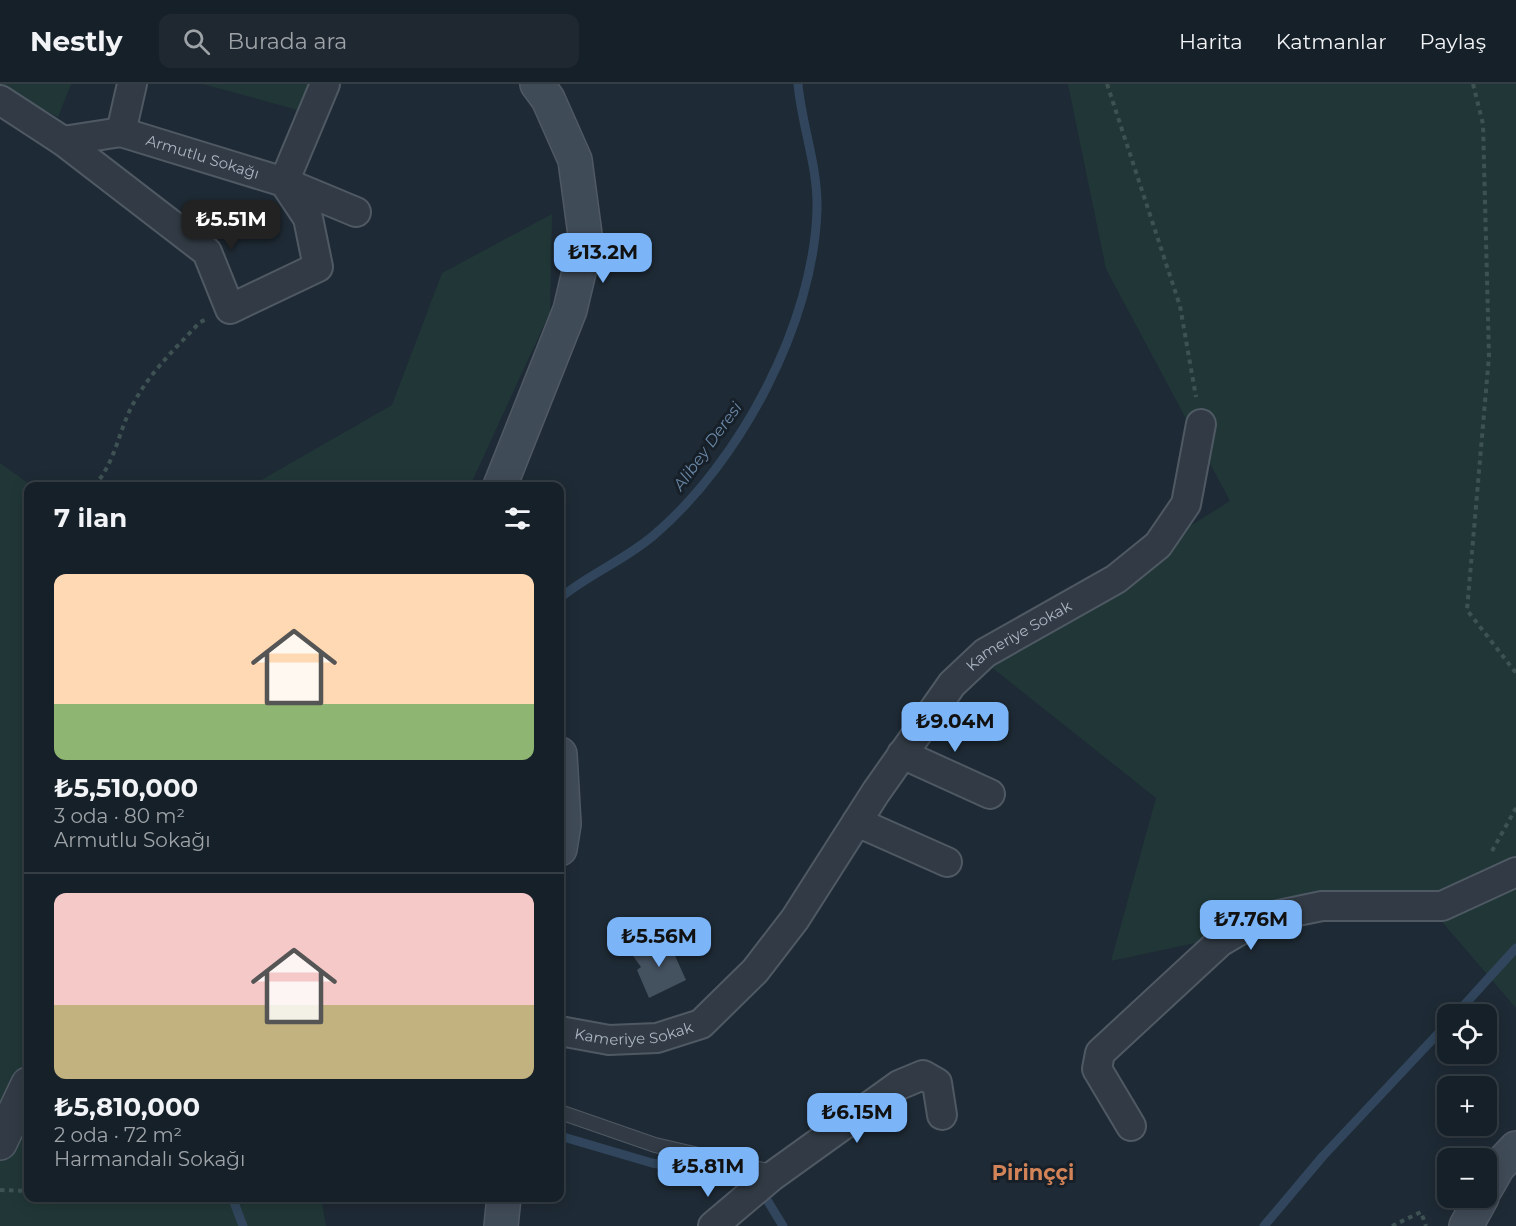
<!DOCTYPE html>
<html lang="tr">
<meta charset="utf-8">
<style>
:root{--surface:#162028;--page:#1f2830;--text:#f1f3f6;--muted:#9ea3a8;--line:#353e45;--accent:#7bb5f8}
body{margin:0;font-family:Montserrat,sans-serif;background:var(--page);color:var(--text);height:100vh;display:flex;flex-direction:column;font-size:22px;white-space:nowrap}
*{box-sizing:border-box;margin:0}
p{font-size:20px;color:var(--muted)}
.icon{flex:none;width:33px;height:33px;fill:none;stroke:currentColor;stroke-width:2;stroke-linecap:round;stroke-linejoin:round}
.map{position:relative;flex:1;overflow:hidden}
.details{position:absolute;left:24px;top:398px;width:540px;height:720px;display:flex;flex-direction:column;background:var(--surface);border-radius:12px;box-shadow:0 3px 15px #0003,0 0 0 2px var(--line)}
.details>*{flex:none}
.buttons{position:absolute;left:1437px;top:920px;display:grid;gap:12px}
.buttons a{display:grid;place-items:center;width:60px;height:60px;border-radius:12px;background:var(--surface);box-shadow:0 3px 15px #0003,0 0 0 2px var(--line);font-size:30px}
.price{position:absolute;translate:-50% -51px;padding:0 14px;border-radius:12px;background:var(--accent);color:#111;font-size:20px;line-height:39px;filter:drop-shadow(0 2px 3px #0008)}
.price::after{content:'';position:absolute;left:50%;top:36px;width:18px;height:14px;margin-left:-9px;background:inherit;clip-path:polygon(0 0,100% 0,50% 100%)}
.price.current{background:#222;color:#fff}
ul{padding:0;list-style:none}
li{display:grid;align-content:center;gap:12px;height:318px;padding:0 30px}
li+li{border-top:2px solid var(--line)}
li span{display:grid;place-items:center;height:186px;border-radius:12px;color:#555}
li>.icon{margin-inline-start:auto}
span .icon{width:108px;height:108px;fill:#fffc;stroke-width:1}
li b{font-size:26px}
h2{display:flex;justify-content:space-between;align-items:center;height:72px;padding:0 30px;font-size:26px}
header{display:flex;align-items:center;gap:36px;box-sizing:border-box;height:84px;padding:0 30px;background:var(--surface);border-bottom:2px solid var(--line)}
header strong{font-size:28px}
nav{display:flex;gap:33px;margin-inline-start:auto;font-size:21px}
.search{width:420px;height:54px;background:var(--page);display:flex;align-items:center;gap:15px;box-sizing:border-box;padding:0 21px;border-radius:12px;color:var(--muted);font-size:22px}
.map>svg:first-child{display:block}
.green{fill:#213737}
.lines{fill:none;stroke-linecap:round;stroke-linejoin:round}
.stream{stroke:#31465c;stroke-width:9}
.building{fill:#44515f}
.service-casing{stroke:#4f5964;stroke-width:16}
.minor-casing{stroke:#4f5964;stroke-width:32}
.tertiary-casing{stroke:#4f5964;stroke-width:36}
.secondary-casing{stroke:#4f5964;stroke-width:36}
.path{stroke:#3e5253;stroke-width:4;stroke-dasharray:4.5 4.5;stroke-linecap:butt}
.service{stroke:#323b45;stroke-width:14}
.minor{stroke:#323b45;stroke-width:28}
.tertiary{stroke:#323b45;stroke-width:33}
.secondary{stroke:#404b58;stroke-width:33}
.labels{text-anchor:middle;stroke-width:6;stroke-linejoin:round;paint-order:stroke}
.street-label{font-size:15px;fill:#abb6c3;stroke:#172029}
.water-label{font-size:16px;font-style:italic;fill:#6b89a8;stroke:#172029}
.district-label{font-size:21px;font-weight:bold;fill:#d28357;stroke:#172029}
</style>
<header>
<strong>Nestly</strong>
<div class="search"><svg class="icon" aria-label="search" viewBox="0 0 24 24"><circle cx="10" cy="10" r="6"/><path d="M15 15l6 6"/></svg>Burada ara</div>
<nav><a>Harita</a><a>Katmanlar</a><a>Paylaş</a></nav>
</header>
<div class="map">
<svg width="1516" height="1142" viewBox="0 0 1516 1142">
<rect width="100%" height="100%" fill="#1e2a35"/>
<g class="green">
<path d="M 0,0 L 71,0 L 58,33 L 0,3 Z"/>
<path d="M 203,0 L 330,0 L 316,31 Z"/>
<path d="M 1068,0 L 1516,0 L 1516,924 L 1419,811 L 1111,877 L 1156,714 L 980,574 L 1230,417 L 1106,185 Z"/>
<path d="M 552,130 L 550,228 L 470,402 L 251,402 L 392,321 L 442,189 Z"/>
<path d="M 0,379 L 32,402 L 28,402 L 28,1113 L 321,1113 L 326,1142 L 0,1142 Z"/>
</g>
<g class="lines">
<g class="stream">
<path d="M 560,514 C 589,490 625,476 654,451 C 740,378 814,239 817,125 C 818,82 802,43 798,0"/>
<path d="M 1456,930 L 1516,864"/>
<path d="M 560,1052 L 652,1079 L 738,1094 L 764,1111 L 783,1142"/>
<path d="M 232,1113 L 243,1142"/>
<path d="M 1264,1142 L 1323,1072 L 1448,939"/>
</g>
</g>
<path class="building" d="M 667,854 L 686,896 L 649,914 L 637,886 L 641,883 L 633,872 L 649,865 L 652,856 Z"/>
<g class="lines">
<defs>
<path id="service" d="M 560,1028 L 655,1061 L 763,1086 L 771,1093"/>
<g id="minor">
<path d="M 0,16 L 63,57 L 207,168 L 230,225 L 318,183 L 308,134 L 284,98 L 325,0"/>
<path d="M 121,48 L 132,0"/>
<path id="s1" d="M 63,57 L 121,48 L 284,98 L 356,128"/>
<path d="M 902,670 L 990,710"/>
<path d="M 857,738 L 947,778"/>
<path id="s2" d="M 560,947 L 609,956 L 657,954 L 701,940 L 755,887 L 795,835 L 876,708 L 952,600 L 985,569 L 1116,495 L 1158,461 L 1186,420 L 1201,340"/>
<path d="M 1131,1042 L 1097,985 L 1100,969 L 1220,858 L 1259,835 L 1322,822 L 1442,822 L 1516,788"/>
<path d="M 713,1142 L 771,1093 L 899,1001 L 923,991 L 937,999 L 942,1031"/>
</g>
<path id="tertiary" d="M 0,1059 L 28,1000"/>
<g id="secondary">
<path d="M 500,402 L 570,226 L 586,158 L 575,76 L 548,15 L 537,0"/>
<path d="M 560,670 L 564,740 L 560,765"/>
<path d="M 1486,1104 L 1498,1083 L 1516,1064"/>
<path d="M 501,1142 L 504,1113"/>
<path d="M 1466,1142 L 1482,1113"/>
</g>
</defs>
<use href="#service" class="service-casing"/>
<use href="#minor" class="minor-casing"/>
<use href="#tertiary" class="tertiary-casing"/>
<use href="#secondary" class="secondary-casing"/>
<g class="path">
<path d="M 1107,0 L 1180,222 L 1196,313"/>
<path d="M 1473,0 L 1483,40 L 1489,272 L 1467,526 L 1516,589"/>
<path d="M 94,402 C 115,379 118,349 132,322 C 149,289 175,265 200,238 L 205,236"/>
<path d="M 1492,767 L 1516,724"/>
<path d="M 0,1106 L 28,1107"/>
<path d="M 1392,1142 L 1421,1128 L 1426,1142"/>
</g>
<use href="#service" class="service"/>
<use href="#minor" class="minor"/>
<use href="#tertiary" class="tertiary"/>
<use href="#secondary" class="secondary"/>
</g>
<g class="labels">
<g class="street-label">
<text dy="5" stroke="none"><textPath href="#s1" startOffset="144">Armutlu Sokağı</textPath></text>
<text dy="5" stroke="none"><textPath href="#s2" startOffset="651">Kameriye Sokak</textPath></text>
<text dy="5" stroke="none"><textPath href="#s2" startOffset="75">Kameriye Sokak</textPath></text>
</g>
<g class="water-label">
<text transform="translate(707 362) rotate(-54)" y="6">Alibey Deresi</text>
</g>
<g class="district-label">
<text x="1033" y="1096">Pirinççi</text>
</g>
</g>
</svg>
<div class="buttons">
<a><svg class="icon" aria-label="locate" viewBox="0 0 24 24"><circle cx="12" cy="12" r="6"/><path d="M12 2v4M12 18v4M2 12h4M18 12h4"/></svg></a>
<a>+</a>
<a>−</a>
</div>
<b class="price current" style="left:231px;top:167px">₺5.51M</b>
<b class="price" style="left:603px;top:200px">₺13.2M</b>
<b class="price" style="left:955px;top:669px">₺9.04M</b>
<b class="price" style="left:1251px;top:867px">₺7.76M</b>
<b class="price" style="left:659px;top:884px">₺5.56M</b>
<b class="price" style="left:857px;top:1060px">₺6.15M</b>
<b class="price" style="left:708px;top:1114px">₺5.81M</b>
<section class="details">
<h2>7 ilan<svg class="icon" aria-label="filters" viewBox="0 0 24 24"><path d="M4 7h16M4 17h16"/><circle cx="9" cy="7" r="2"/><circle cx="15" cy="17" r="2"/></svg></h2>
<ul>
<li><span style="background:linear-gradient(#ffd9b3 70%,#8fb573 0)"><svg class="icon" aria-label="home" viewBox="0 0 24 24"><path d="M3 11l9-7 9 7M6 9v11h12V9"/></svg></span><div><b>₺5,510,000</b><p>3 oda · 80 m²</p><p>Armutlu Sokağı</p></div></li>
<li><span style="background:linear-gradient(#f6c9c9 60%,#c2b280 0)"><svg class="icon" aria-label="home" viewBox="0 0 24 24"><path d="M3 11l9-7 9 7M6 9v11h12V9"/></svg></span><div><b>₺5,810,000</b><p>2 oda · 72 m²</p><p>Harmandalı Sokağı</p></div></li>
</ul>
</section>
</div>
